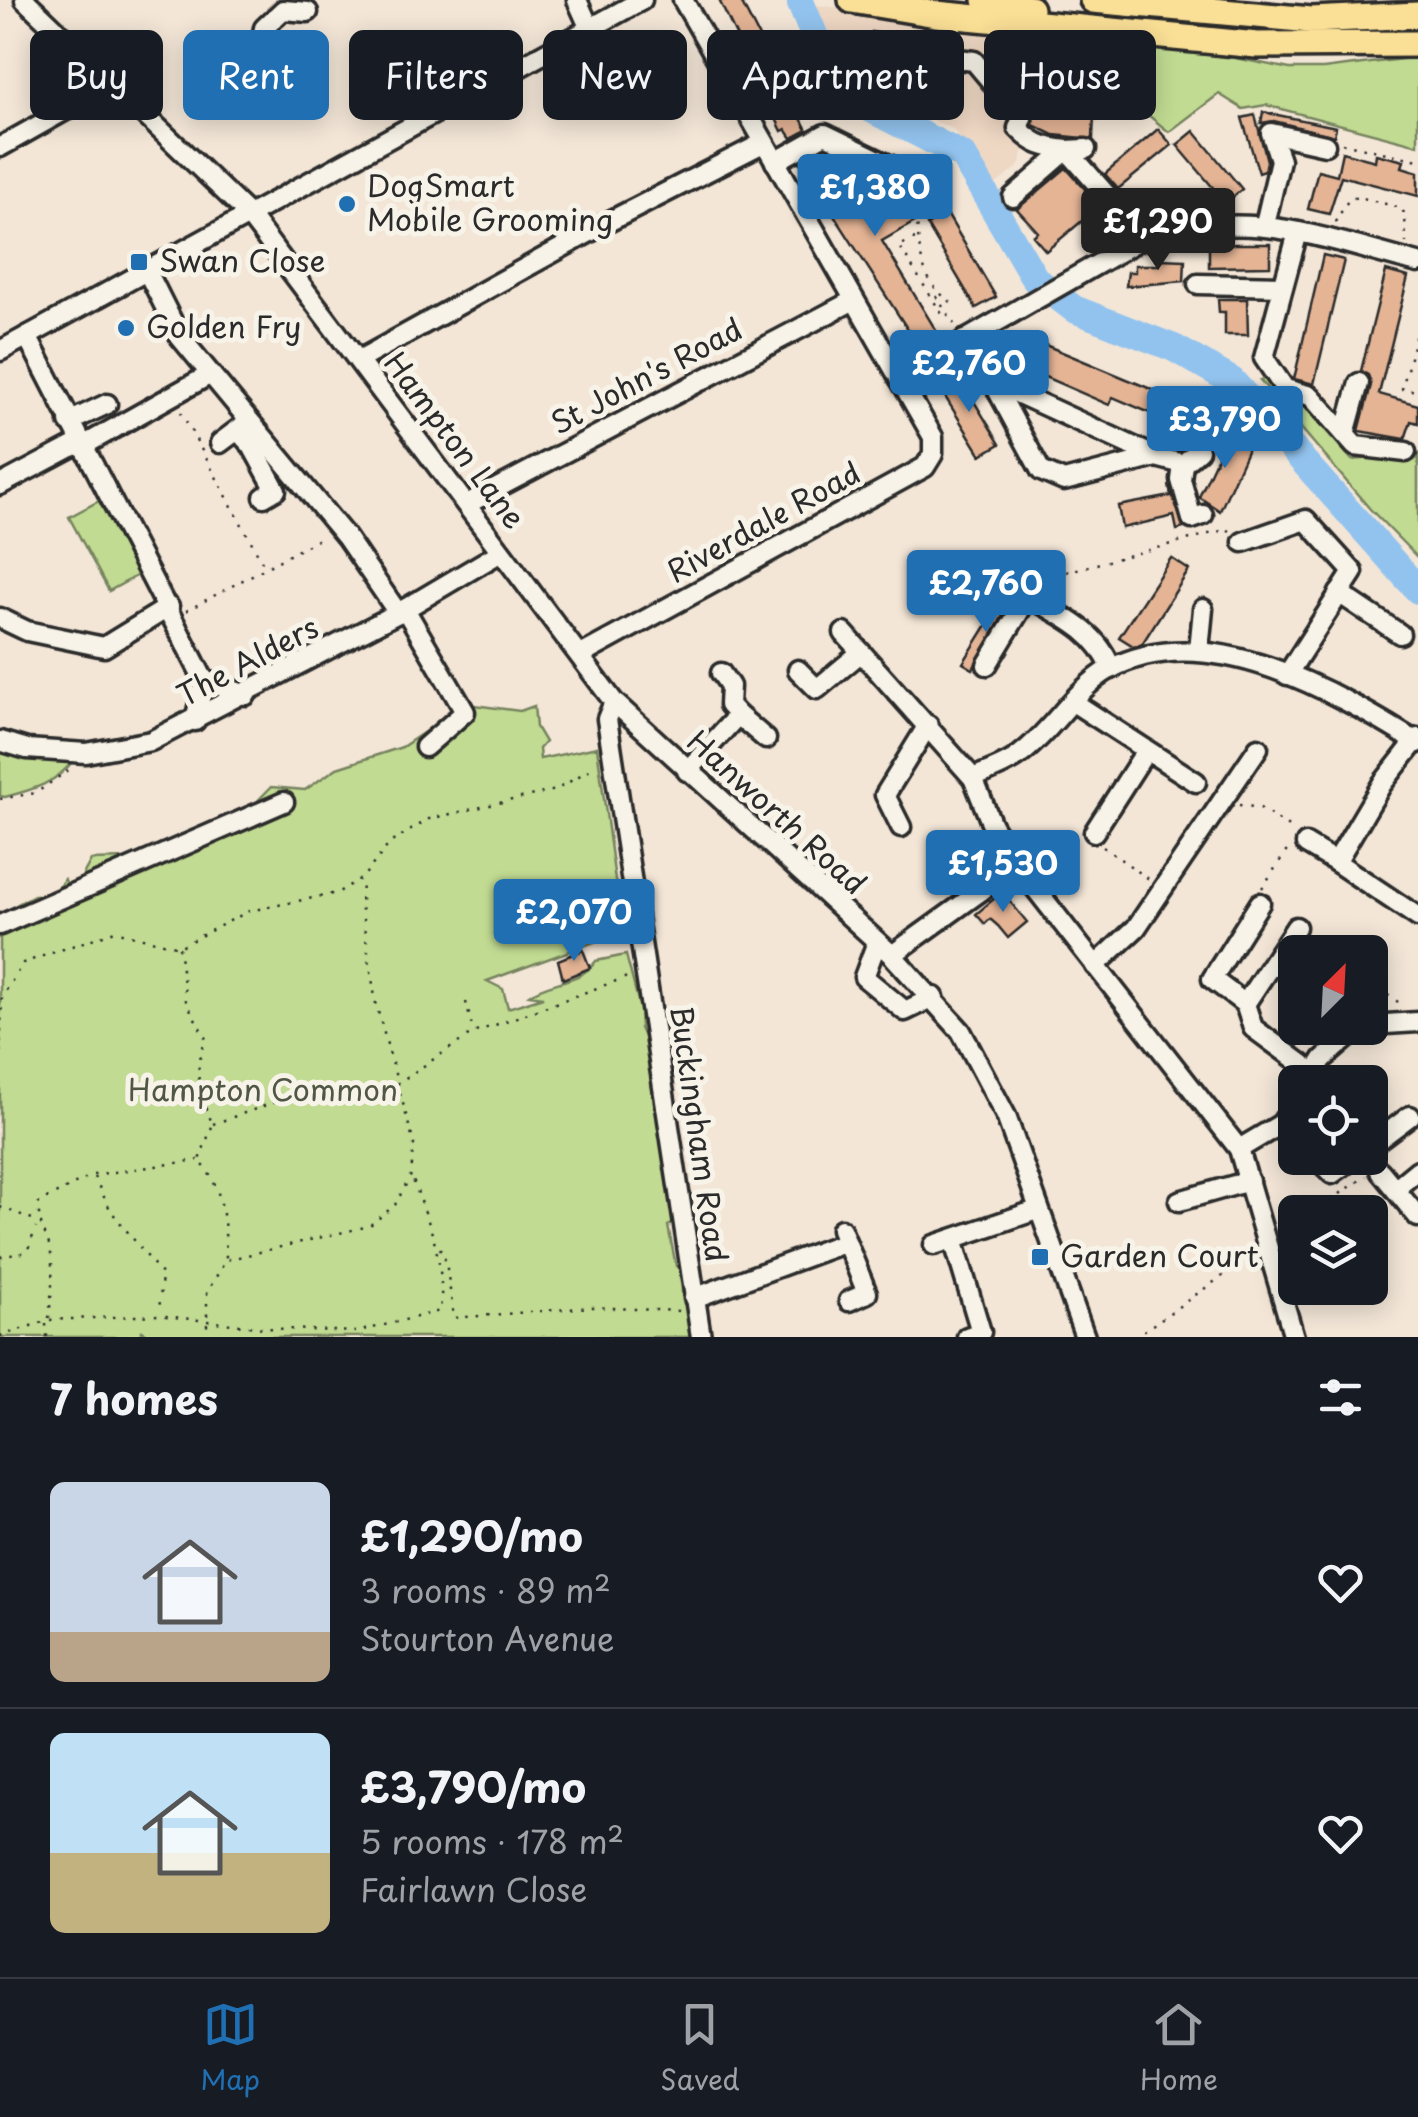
<!DOCTYPE html>
<meta charset="utf-8">
<style>
:root{--surface:#171b24;--page:#20242c;--text:#f1f3f6;--muted:#9ea1a6;--line:#363941;--accent:#1f6fb2}
body{margin:0;font-family:"Playpen Sans",sans-serif;background:var(--page);color:var(--text);height:100vh;display:flex;flex-direction:column;font-size:38px;white-space:nowrap}
*{box-sizing:border-box;margin:0}
p{font-size:32px;color:var(--muted)}
.icon{flex:none;width:55px;height:55px;fill:none;stroke:currentColor;stroke-width:2;stroke-linecap:round;stroke-linejoin:round}
.map{position:relative;height:1337px;overflow:hidden}
.drawer{display:flex;flex-direction:column;background:var(--surface);flex:1}
.drawer>*{flex:none}
.top-card{position:absolute;left:30px;top:30px;width:1360px;height:90px;display:flex;gap:20px}
.needle{width:65px;rotate:24deg}
.tools{position:absolute;left:1278px;top:935px;display:grid;gap:20px}
.tools a{display:grid;place-items:center;width:110px;height:110px;border-radius:15px;background:var(--surface);box-shadow:0 5px 25px #0003;font-size:50px}
.price{position:absolute;translate:-50% -85px;padding:0 22px;border-radius:10px;background:var(--accent);color:#fff;font-size:32px;line-height:65px;filter:drop-shadow(0 2px 5px #0008)}
.price::after{content:'';position:absolute;left:50%;top:60px;width:30px;height:22px;margin-left:-15px;background:inherit;clip-path:polygon(0 0,100% 0,50% 100%)}
.price.current{background:#222;color:#fff}
ul{padding:0;list-style:none}
li{display:flex;align-items:center;gap:30px;height:250px;padding:0 50px}
li+li{border-top:2px solid var(--line)}
li span{display:grid;place-items:center;flex:none;width:280px;height:200px;border-radius:15px;color:#555}
li>.icon{margin-inline-start:auto}
span .icon{width:120px;height:120px;fill:#fffc;stroke-width:1}
li b{font-size:42px}
h2{display:flex;justify-content:space-between;align-items:center;height:120px;padding:0 50px;font-size:42px}
.pill{padding:0 35px;border-radius:15px;background:var(--surface);box-shadow:0 5px 25px #0003;font-size:35px;line-height:90px}
.pill.current{background:var(--accent);color:#fff}
.dock{display:flex;justify-content:space-around;align-items:center;height:140px;border-top:2px solid var(--line);background:var(--surface);font-size:28px;color:var(--muted)}
.dock a{display:grid;justify-items:center;gap:5px}
.dock .current{color:var(--accent)}
.map>svg:first-child{display:block}
.built{fill:#eed7c3}
.green{fill:#c1db92;stroke:#76835e;stroke-width:2.5}
.lines{fill:none;stroke-linecap:round;stroke-linejoin:round}
.river{stroke:#92c3ee;stroke-width:28}
.building{fill:#e4b495;stroke:#2b2b2b;stroke-width:2.5}
.minor-casing{stroke:#2b2b2b;stroke-width:25}
.highway-casing{stroke:#2b2b2b;stroke-width:32}
.path{stroke:#2b2b2b;stroke-width:2.5;stroke-dasharray:2.5 8;stroke-linecap:butt}
.minor{stroke:#f7f3e8;stroke-width:18}
.highway{stroke:#fadf96;stroke-width:25}
.poi-dot{fill:#1f6fb2;stroke:#f7f3e8;stroke-width:4}
.labels{text-anchor:middle;stroke-width:10;stroke-linejoin:round;paint-order:stroke}
.poi-label{font-size:30px;fill:#2b2b2b;stroke:#f7f3e8;text-anchor:start}
.street-label{font-size:30px;fill:#2b2b2b;stroke:#f7f3e8}
.park-label{font-size:30px;fill:#505745;stroke:#f7f3e8}
</style>
<div class="map">
<svg width="1418" height="1337" viewBox="0 0 1418 1337">
<rect width="100%" height="100%" fill="#f3e6d7"/>
<filter id="ink" filterUnits="userSpaceOnUse"><feTurbulence type="fractalNoise" baseFrequency=".01" numOctaves="2"/><feDisplacementMap in="SourceGraphic" scale="20" xChannelSelector="R" yChannelSelector="G"/><feConvolveMatrix kernelMatrix="1 2 1 2 8 2 1 2 1" color-interpolation-filters="sRGB"/></filter>
<g filter="url(#ink)">
<path class="built" d="M 810,4 L 1127,45 L 1127,98 L 1093,127 L 1033,125 L 1018,167 L 991,188 L 953,129 L 848,83 Z"/>
<g class="green">
<path d="M 1127,45 L 1220,55 L 1290,69 L 1323,69 L 1418,57 L 1418,145 L 1266,105 L 1243,109 L 1219,94 L 1169,132 L 1127,98 Z"/>
<path d="M 1277,376 L 1352,460 L 1418,454 L 1418,558 L 1370,509 L 1260,380 Z"/>
<path d="M 99,501 L 138,575 L 109,591 L 69,517 Z"/>
<path d="M 466,704 L 520,711 L 534,706 L 536,727 L 545,742 L 539,749 L 540,759 L 597,747 L 615,880 L 627,926 L 622,932 L 487,981 L 503,989 L 508,1008 L 543,997 L 529,995 C 549,980 580,984 596,961 L 626,955 L 641,1012 L 640,1028 L 662,1076 L 657,1105 L 667,1120 L 674,1223 L 668,1226 L 676,1266 L 682,1267 L 682,1292 L 694,1316 L 690,1337 L 153,1337 L 142,1331 L 141,1337 L 0,1337 L 0,937 L 23,926 L 16,905 L 34,895 L 54,895 L 64,879 L 70,887 L 78,884 L 91,860 L 127,859 L 131,879 L 140,875 L 143,852 L 220,824 L 228,836 L 245,829 L 241,818 L 271,787 L 305,790 L 337,768 L 402,747 Z"/>
<path d="M 0,749 L 74,759 C 58,783 32,790 5,797 L 0,796 Z"/>
</g>
<g class="lines">
<path class="river" d="M 801,4 L 838,92 L 963,156 L 1035,279 L 1074,309 L 1174,348 L 1232,381 L 1418,590"/>
</g>
<g class="building">
<path d="M 719,0 L 740,0 L 807,130 L 792,138 L 786,129 L 782,131 Z"/>
<path d="M 872,32 L 943,45 L 938,75 L 867,63 Z"/>
<path d="M 1025,81 L 1095,86 L 1093,139 L 1054,135 L 1033,125 L 1034,97 L 1023,96 Z"/>
<path d="M 1263,112 L 1336,127 L 1334,136 L 1274,121 L 1261,123 Z"/>
<path d="M 1255,115 L 1267,161 L 1265,171 L 1259,173 L 1242,118 Z"/>
<path d="M 1158,129 L 1172,145 L 1118,189 L 1105,174 Z"/>
<path d="M 1194,131 L 1242,189 L 1226,203 L 1177,145 Z"/>
<path d="M 820,151 L 837,177 L 841,168 L 870,218 L 904,198 L 911,210 L 926,189 L 934,193 L 918,220 L 882,241 L 937,332 L 917,344 L 800,162 Z"/>
<path d="M 1342,152 L 1375,161 L 1376,154 L 1404,161 L 1402,167 L 1418,172 L 1418,196 L 1341,176 L 1329,214 L 1308,209 L 1318,170 L 1337,175 Z"/>
<path d="M 1066,168 L 1100,206 L 1046,251 L 1033,236 L 1038,232 L 1017,209 Z"/>
<path d="M 947,214 L 996,297 L 976,308 L 927,225 Z"/>
<path d="M 1209,244 L 1270,244 L 1270,266 L 1209,267 Z"/>
<path d="M 1323,255 L 1344,260 L 1314,384 L 1294,379 Z"/>
<path d="M 1160,259 L 1185,260 L 1184,281 L 1126,286 L 1128,272 L 1135,272 L 1135,265 L 1159,265 Z"/>
<path d="M 1386,271 L 1408,277 L 1379,394 L 1418,405 L 1418,423 L 1411,421 L 1405,439 L 1359,431 L 1371,385 L 1368,375 L 1361,371 Z"/>
<path d="M 1218,299 L 1247,299 L 1248,335 L 1225,335 L 1225,312 L 1219,312 Z"/>
<path d="M 1026,337 L 1206,412 L 1197,433 L 1113,397 L 1109,405 L 1015,364 Z"/>
<path d="M 958,375 L 1000,444 L 981,455 L 939,387 Z"/>
<path d="M 1229,432 L 1248,441 L 1247,451 L 1220,511 L 1199,497 Z"/>
<path d="M 1169,485 L 1184,528 L 1177,530 L 1174,516 L 1122,528 L 1118,506 L 1171,496 Z"/>
<path d="M 1171,558 L 1189,570 L 1142,644 L 1135,647 L 1119,637 Z"/>
<path d="M 1003,599 L 1010,603 L 973,669 L 963,663 Z"/>
<path d="M 1002,892 L 1027,922 L 1008,938 L 998,926 L 990,919 L 985,924 L 976,914 Z"/>
<path d="M 583,950 L 590,968 L 563,979 L 558,960 Z"/>
</g>
<g class="lines">
<defs>
<g id="minor">
<path d="M 25,0 L 248,214 L 614,702 L 892,955 L 961,1031 L 1006,1116 L 1085,1337"/>
<path d="M 577,0 L 590,29"/>
<path d="M 240,46 L 260,48 L 264,28 L 283,10 L 308,12"/>
<path d="M 958,59 L 974,61 L 1022,118 L 1018,128 C 1034,145 1044,147 1067,150 L 1134,226 L 1138,241"/>
<path d="M 0,147 L 114,83"/>
<path d="M 775,162 L 825,134 L 918,179"/>
<path d="M 1013,197 L 1067,150 L 1086,149"/>
<path d="M 1265,224 L 1280,160 L 1271,133 L 1325,145"/>
<path d="M 1298,232 L 1264,358 L 1285,389 L 1311,396 L 1355,446 L 1406,452"/>
<path d="M 147,271 L 180,337 L 346,537 L 398,613"/>
<path d="M 1198,284 L 1283,286"/>
<path d="M 27,336 L 204,680 L 246,695"/>
<path d="M 964,340 L 993,382 L 1156,457"/>
<path d="M 0,351 L 642,0"/>
<path d="M 359,360 L 610,221 L 763,143"/>
<path d="M 899,378 L 1138,241 C 1250,207 1310,235 1418,263"/>
<path d="M 993,382 L 1041,471 L 1064,481 L 1156,457 L 1183,464 L 1199,450"/>
<path d="M 69,422 L 107,404"/>
<path d="M 239,432 L 252,446 L 276,490 L 264,497"/>
<path d="M 1345,434 L 1359,383"/>
<path d="M 220,443 L 244,425"/>
<path d="M 81,447 L 209,375"/>
<path d="M 1183,464 L 1181,480 L 1192,519 L 1203,515"/>
<path d="M 0,485 L 79,443"/>
<path d="M 467,504 L 854,300"/>
<path d="M 1243,542 L 1306,520 L 1353,572 L 1287,675"/>
<path d="M 1017,590 C 1051,611 1098,628 1111,669"/>
<path d="M 1339,593 L 1400,634"/>
<path d="M 1038,601 L 1051,581"/>
<path d="M 405,609 L 465,712 L 425,747"/>
<path d="M 0,618 L 27,631 L 104,647 L 169,607"/>
<path d="M 844,633 L 973,778 L 992,825 L 1017,865 L 1239,1149 L 1294,1337"/>
<path d="M 1199,650 L 1203,609"/>
<path d="M 581,655 L 925,467 L 933,454 L 933,437 L 683,0"/>
<path d="M 987,665 L 1028,597"/>
<path d="M 798,670 L 817,689 L 859,654"/>
<path d="M 721,673 L 730,686 L 729,705 L 738,715"/>
<path d="M 614,702 L 607,719 L 701,1337"/>
<path d="M 1073,702 L 1196,782"/>
<path d="M 195,721 L 204,680"/>
<path d="M 0,741 L 27,749 L 86,753 L 151,741 L 398,613 L 501,552"/>
<path d="M 687,771 L 738,715 L 766,739"/>
<path d="M 973,778 C 988,771 1008,765 1021,754 C 1053,730 1075,689 1110,669 C 1207,617 1336,692 1418,743"/>
<path d="M 901,827 L 885,795 L 928,725"/>
<path d="M 1094,832 L 1146,751"/>
<path d="M 1306,844 L 1336,862 L 1382,784 L 1418,738"/>
<path d="M 1336,862 L 1418,917"/>
<path d="M 1260,903 L 1212,979 L 1245,1004 L 1253,1028 L 1314,1073"/>
<path d="M 0,925 L 284,802"/>
<path d="M 877,942 L 864,977 L 905,1011 L 934,997"/>
<path d="M 892,955 L 1017,865"/>
<path d="M 1095,966 L 1136,928 L 1258,748"/>
<path d="M 1245,1004 L 1296,927"/>
<path d="M 1370,1025 L 1418,1022"/>
<path d="M 1309,1081 L 1323,1059 L 1359,1028"/>
<path d="M 1281,1124 L 1295,1141"/>
<path d="M 1370,1146 L 1410,1116"/>
<path d="M 1239,1149 L 1281,1124 L 1295,1103"/>
<path d="M 1316,1158 L 1332,1174 L 1354,1158"/>
<path d="M 1380,1171 L 1418,1217"/>
<path d="M 1396,1188 L 1418,1170"/>
<path d="M 1179,1201 L 1249,1181"/>
<path d="M 841,1229 L 867,1293 L 849,1301"/>
<path d="M 953,1239 L 981,1332 L 967,1337"/>
<path d="M 934,1245 L 1037,1210"/>
<path d="M 694,1298 L 846,1242"/>
</g>
<g id="highway">
<path d="M 852,0 L 936,14 L 1257,45 L 1418,44"/>
<path d="M 986,0 L 1030,9"/>
<path d="M 1093,0 L 1311,20 L 1418,15"/>
</g>
</defs>
<use href="#minor" class="minor-casing"/>
<use href="#highway" class="highway-casing"/>
<g class="path">
<path d="M 1342,143 L 1418,160"/>
<path d="M 914,195 C 921,236 912,276 951,302"/>
<path d="M 1335,222 L 1349,199 L 1359,197 L 1401,208 L 1405,215 L 1406,243"/>
<path d="M 915,239 L 899,246 L 942,314"/>
<path d="M 936,296 L 954,324"/>
<path d="M 1418,326 L 1402,389 L 1418,391"/>
<path d="M 181,412 L 266,569"/>
<path d="M 1066,572 L 1228,529 L 1230,532"/>
<path d="M 186,611 L 324,536"/>
<path d="M 0,799 L 36,793 L 70,769"/>
<path d="M 1239,805 L 1260,808 L 1293,830"/>
<path d="M 1103,847 L 1149,879"/>
<path d="M 1262,888 L 1288,849"/>
<path d="M 179,947 L 186,1001 L 206,1039 C 193,1069 198,1096 213,1124 L 199,1160 C 224,1188 225,1222 226,1258"/>
<path d="M 1370,983 L 1404,1006"/>
<path d="M 466,1002 L 473,1031"/>
<path d="M 0,1063 L 2,997 L 23,963 L 115,931 L 179,947 L 249,911 L 337,893 L 363,877 L 390,843 L 429,819 L 556,790 L 595,766"/>
<path d="M 213,1124 L 290,1097 L 398,1083 L 473,1033 L 630,976"/>
<path d="M 94,1177 L 111,1211 L 162,1275 L 159,1312"/>
<path d="M 0,1207 L 35,1220"/>
<path d="M 1314,1212 L 1366,1176"/>
<path d="M 1284,1233 L 1295,1226"/>
<path d="M 440,1248 L 446,1262 L 454,1318 L 592,1307 L 679,1311"/>
<path d="M 0,1257 L 27,1252 L 36,1228"/>
<path d="M 49,1318 C 51,1297 54,1276 51,1254 C 48,1232 37,1228 39,1202 L 93,1175 L 198,1160"/>
<path d="M 46,1324 L 47,1337"/>
<path d="M 0,1336 L 49,1320 L 158,1315 L 264,1328 L 357,1332 L 440,1311 C 446,1261 428,1220 411,1175"/>
<path d="M 207,1337 L 207,1292 L 226,1260 L 369,1226 L 395,1205 L 411,1175 L 414,1144 L 376,1004 L 361,906 L 362,880"/>
<path d="M 1135,1337 L 1253,1255"/>
</g>
<use href="#minor" class="minor"/>
<use href="#highway" class="highway"/>
</g>
</g>
<g class="poi-dot">
<circle cx="347" cy="204" r="10"/>
<rect x="129" y="252" width="20" height="20" rx="5"/>
<circle cx="126" cy="328" r="10"/>
<rect x="1030" y="1247" width="20" height="20" rx="5"/>
</g>
<g class="labels">
<g class="poi-label">
<text x="367" y="197">DogSmart<tspan x="367" dy="34">Mobile Grooming</tspan></text>
<text x="159" y="272">Swan Close</text>
<text x="146" y="338">Golden Fry</text>
<text x="1060" y="1267">Garden Court</text>
</g>
<g class="street-label">
<text transform="translate(647 377) rotate(-28)" y="10">St John's Road</text>
<text transform="translate(454 441) rotate(53)" y="10">Hampton Lane</text>
<text transform="translate(764 523) rotate(-29)" y="10">Riverdale Road</text>
<text transform="translate(248 662) rotate(-28)" y="10">The Alders</text>
<text transform="translate(776 813) rotate(42)" y="10">Hanworth Road</text>
<text transform="translate(698 1134) rotate(82)" y="10">Buckingham Road</text>
</g>
<g class="park-label">
<text x="263" y="1101">Hampton Common</text>
</g>
</g>
</svg>
<div class="tools">
<a><svg class="needle" viewBox="-14 -14 28 28"><path d="M0-13l5 13h-10z" fill="#e53935"/><path d="M0 13l5-13h-10z" fill="#9ea1a6"/></svg></a>
<a><svg class="icon" aria-label="locate" viewBox="0 0 24 24"><circle cx="12" cy="12" r="6"/><path d="M12 2v4M12 18v4M2 12h4M18 12h4"/></svg></a>
<a><svg class="icon" aria-label="layers" viewBox="0 0 24 24"><path d="M12 4l9 5-9 5-9-5zM3 14l9 5 9-5"/></svg></a>
</div>
<b class="price" style="left:875px;top:239px">£1,380</b>
<b class="price current" style="left:1158px;top:273px">£1,290</b>
<b class="price" style="left:969px;top:415px">£2,760</b>
<b class="price" style="left:1225px;top:471px">£3,790</b>
<b class="price" style="left:986px;top:635px">£2,760</b>
<b class="price" style="left:1003px;top:915px">£1,530</b>
<b class="price" style="left:574px;top:964px">£2,070</b>
<div class="top-card">
<a class="pill">Buy</a>
<a class="pill current">Rent</a>
<a class="pill">Filters</a>
<a class="pill">New</a>
<a class="pill">Apartment</a>
<a class="pill">House</a>
</div>
</div>
<section class="drawer">
<h2>7 homes<svg class="icon" aria-label="filters" viewBox="0 0 24 24"><path d="M4 7h16M4 17h16"/><circle cx="9" cy="7" r="2"/><circle cx="15" cy="17" r="2"/></svg></h2>
<ul>
<li><span style="background:linear-gradient(#c9d6e8 75%,#b9a48a 0)"><svg class="icon" aria-label="home" viewBox="0 0 24 24"><path d="M3 11l9-7 9 7M6 9v11h12V9"/></svg></span><div><b>£1,290/mo</b><p>3 rooms · 89 m²</p><p>Stourton Avenue</p></div><svg class="icon" aria-label="heart" viewBox="0 0 24 24"><path d="M12 20l-8-8c-3-5 5-10 8-4 3-6 11-1 8 4z"/></svg></li>
<li><span style="background:linear-gradient(#bfe0f5 60%,#c2b280 0)"><svg class="icon" aria-label="home" viewBox="0 0 24 24"><path d="M3 11l9-7 9 7M6 9v11h12V9"/></svg></span><div><b>£3,790/mo</b><p>5 rooms · 178 m²</p><p>Fairlawn Close</p></div><svg class="icon" aria-label="heart" viewBox="0 0 24 24"><path d="M12 20l-8-8c-3-5 5-10 8-4 3-6 11-1 8 4z"/></svg></li>
</ul>
</section>
<nav class="dock">
<a class="current"><svg class="icon" aria-label="map" viewBox="0 0 24 24"><path d="M3 6l6-2 6 2 6-2v14l-6 2-6-2-6 2zM9 4v14M15 6v14"/></svg>Map</a>
<a><svg class="icon" aria-label="saved" viewBox="0 0 24 24"><path d="M7 4h10v16l-5-4-5 4z"/></svg>Saved</a>
<a><svg class="icon" aria-label="home" viewBox="0 0 24 24"><path d="M3 11l9-7 9 7M6 9v11h12V9"/></svg>Home</a>
</nav>
